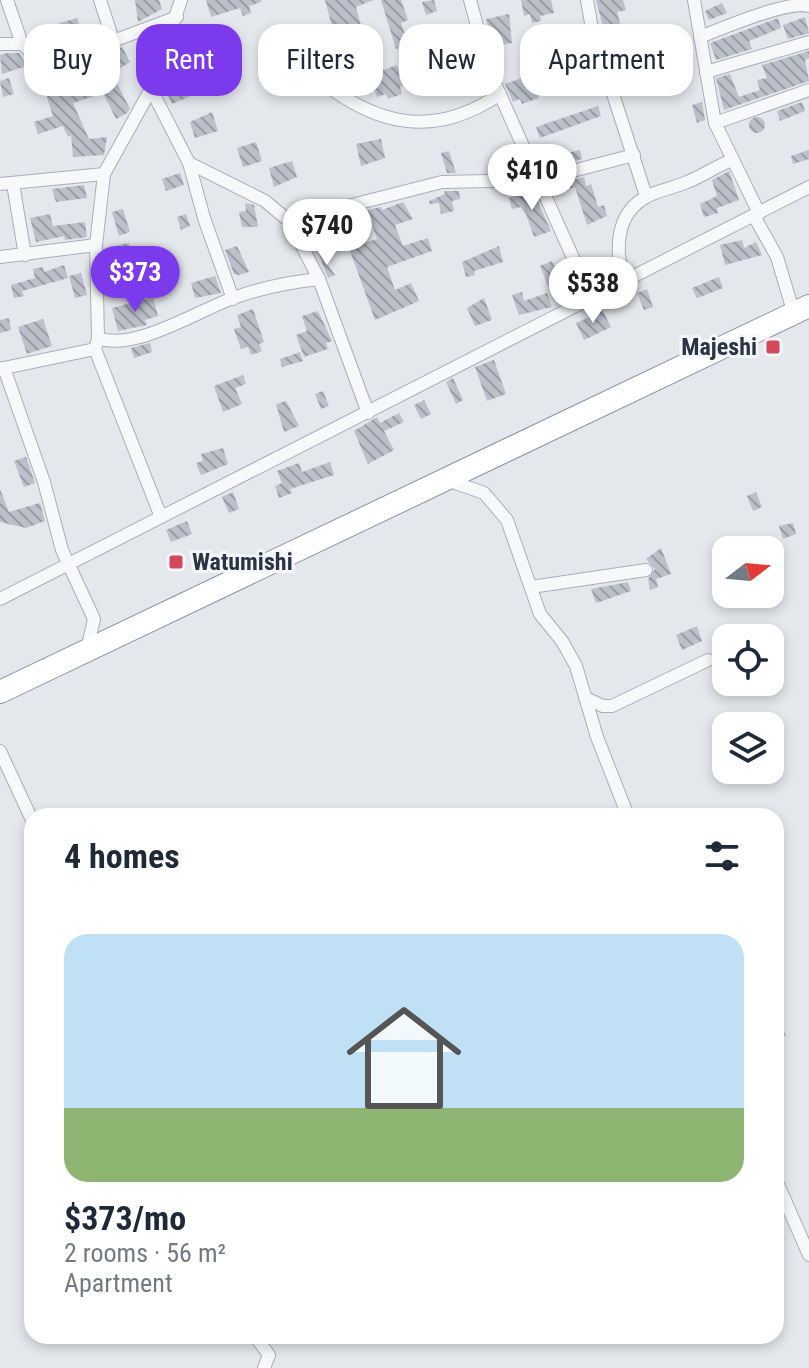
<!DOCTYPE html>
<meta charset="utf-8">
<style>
:root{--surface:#fff;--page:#f2f2f3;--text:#1f2937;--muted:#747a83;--accent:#7c3aed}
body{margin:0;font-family:"Roboto Condensed",sans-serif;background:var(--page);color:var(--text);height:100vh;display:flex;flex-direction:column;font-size:30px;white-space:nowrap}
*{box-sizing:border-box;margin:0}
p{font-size:26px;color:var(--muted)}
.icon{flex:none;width:44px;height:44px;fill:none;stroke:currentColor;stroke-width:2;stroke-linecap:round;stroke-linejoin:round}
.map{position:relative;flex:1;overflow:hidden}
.details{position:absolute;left:24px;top:808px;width:760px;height:536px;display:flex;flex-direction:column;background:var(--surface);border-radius:24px;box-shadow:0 4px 12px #0003}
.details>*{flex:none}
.hud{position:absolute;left:24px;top:24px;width:762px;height:72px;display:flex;gap:16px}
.needle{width:52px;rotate:74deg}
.fabs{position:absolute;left:712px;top:536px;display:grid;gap:16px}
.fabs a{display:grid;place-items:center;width:72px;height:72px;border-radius:16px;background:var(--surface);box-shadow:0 4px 12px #0003;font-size:40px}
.price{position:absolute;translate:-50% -68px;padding:0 18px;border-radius:28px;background:#fff;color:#222;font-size:26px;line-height:52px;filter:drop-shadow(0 2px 4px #0008)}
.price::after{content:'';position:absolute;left:50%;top:48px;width:24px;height:18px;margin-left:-12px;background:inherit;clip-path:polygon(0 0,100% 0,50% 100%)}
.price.on{background:var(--accent);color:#fff}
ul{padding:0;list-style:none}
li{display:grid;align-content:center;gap:16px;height:424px;padding:0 40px}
li span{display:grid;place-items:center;height:248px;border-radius:24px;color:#555}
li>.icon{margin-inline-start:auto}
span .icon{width:144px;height:144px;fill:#fffc;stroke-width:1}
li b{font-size:34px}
h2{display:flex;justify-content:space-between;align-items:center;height:96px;padding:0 40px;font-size:34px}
.chip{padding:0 28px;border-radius:24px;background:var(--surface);box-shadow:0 4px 12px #0003;font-size:28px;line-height:72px}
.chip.on{background:var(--accent);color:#fff}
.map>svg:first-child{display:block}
.building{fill:url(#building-back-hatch)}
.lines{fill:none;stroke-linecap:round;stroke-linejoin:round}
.minor-casing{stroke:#a9aeb7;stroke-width:14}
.trunk-casing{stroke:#8b94a3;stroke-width:24}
.minor{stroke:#f7f8fa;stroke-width:12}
.trunk{stroke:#fff;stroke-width:22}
.poi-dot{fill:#d1495b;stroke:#f4f6f9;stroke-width:3}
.labels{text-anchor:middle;stroke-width:6;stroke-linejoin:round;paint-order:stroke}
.poi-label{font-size:24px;font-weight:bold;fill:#2b3445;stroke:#f4f6f9;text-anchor:end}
</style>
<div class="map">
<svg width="809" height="1368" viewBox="0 0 809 1368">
<defs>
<pattern id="building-back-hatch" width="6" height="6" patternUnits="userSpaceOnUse" patternTransform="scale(2)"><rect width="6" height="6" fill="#bbc0ca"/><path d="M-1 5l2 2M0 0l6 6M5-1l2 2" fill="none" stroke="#989da6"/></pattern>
</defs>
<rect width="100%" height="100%" fill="#e4e7ec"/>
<g class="building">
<path d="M 135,0 L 159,0 L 162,9 L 138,22 Z"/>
<path d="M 206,0 L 261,0 L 261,2 L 249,6 L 251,13 L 243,16 L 240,8 L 211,17 Z"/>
<path d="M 325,0 L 373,0 L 356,7 L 374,73 L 337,81 L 336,75 L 325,73 L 324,68 L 342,64 Z"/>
<path d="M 381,0 L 401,0 L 408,20 L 401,23 L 409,45 L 396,49 Z"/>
<path d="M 434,0 L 437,11 L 426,15 L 422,2 Z"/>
<path d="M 521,0 L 551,0 L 554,13 L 540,16 L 541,21 L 532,23 L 530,14 L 524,16 Z"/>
<path d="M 596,0 L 623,0 L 626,10 L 617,12 L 621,27 L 604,31 Z"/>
<path d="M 722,3 L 727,13 L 709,20 L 705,11 Z"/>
<path d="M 509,14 L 512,43 L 501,45 L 503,52 L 494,54 L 486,19 Z"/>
<path d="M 805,17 L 809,33 L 788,39 L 783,25 Z"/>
<path d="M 77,18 L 81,30 L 54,39 L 49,27 L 61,27 L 60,23 Z"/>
<path d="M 778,18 L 781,28 L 749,41 L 752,49 L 716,60 L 710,43 Z"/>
<path d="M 441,34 L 447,57 L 452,55 L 461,78 L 444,84 L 442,80 L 430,81 L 426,71 L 432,69 L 425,38 Z"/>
<path d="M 122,47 L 130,62 L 112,73 L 130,109 L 127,113 L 116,119 L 103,93 L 73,103 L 89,139 L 107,137 L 104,155 L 73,157 L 71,135 L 68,137 L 63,126 L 38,134 L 34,122 L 53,116 L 38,70 L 60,72 Z"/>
<path d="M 809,51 L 809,58 L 805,60 L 809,81 L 724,110 L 716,78 L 730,74 L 739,97 L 760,90 L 757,80 L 767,78 L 762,65 Z"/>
<path d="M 7,53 L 19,53 L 27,66 L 2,74 L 0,55 Z"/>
<path d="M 585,58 L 591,80 L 577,83 L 571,62 Z"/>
<path d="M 237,65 L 240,77 L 228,81 L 224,69 Z"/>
<path d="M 397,65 L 404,85 L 400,87 L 402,94 L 388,99 L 386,94 L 377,97 L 369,75 Z"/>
<path d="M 553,66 L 558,86 L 536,91 L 539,98 L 522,104 L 520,99 L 513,102 L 505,84 Z"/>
<path d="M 186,70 L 189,97 L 172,104 L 164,87 L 177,83 L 174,74 Z"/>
<path d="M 628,70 L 633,87 L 621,90 L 616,73 Z"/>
<path d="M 9,78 L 14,94 L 3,97 L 0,81 Z"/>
<path d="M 702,102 L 705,120 L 697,123 L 692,105 Z"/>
<path d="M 802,102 L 805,111 L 780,121 L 777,111 Z"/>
<path d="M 598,106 L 601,116 L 540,138 L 536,127 Z"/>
<path d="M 212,112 L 218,131 L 195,138 L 190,122 Z"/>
<circle cx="757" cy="125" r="8"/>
<path d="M 381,139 L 385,158 L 361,166 L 356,144 Z"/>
<path d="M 256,142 L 262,161 L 243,167 L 237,148 Z"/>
<path d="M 580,150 L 582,159 L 560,165 L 569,161 L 567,153 Z"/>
<path d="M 809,150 L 809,159 L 793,164 L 791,156 Z"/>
<path d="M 449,151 L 456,173 L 447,173 L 441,153 Z"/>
<path d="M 292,161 L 297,177 L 274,187 L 269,168 Z"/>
<path d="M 729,171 L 739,200 L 717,208 L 718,213 L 704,217 L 700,204 L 717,196 L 712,180 Z"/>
<path d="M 180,173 L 184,185 L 166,191 L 162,179 Z"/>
<path d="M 584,177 L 586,186 L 591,184 L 598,207 L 604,205 L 607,216 L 587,225 L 575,187 L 554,193 L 551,186 Z"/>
<path d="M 84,185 L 87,198 L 56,202 L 52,189 Z"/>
<path d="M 444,191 L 459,191 L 460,199 L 452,201 L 454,211 L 441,214 L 439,203 L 430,204 L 429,201 L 445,194 Z"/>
<path d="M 533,191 L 551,231 L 534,237 L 526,214 L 521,207 L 512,209 L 509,198 Z"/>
<path d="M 403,202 L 413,219 L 395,225 L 403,246 L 428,238 L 432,251 L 387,267 L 395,290 L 411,283 L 419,301 L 375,320 L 349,248 L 377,239 L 367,210 L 381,207 L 382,210 Z"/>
<path d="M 245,203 L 254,205 L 258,227 L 242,227 L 239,212 L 246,211 Z"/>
<path d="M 123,209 L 130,232 L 119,236 L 112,212 Z"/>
<path d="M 50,214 L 53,226 L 85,222 L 87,237 L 65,240 L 64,236 L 36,242 L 30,218 Z"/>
<path d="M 186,214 L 190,226 L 181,230 L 177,217 Z"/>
<path d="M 343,224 L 349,236 L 333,243 L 328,230 Z"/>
<path d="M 742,240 L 744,248 L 756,242 L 762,255 L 725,265 L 720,245 Z"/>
<path d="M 129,243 L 132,258 L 118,261 L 115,246 Z"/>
<path d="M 237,246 L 249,272 L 239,275 L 234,274 L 225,250 Z"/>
<path d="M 499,246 L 503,262 L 474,271 L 475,275 L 466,277 L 462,262 Z"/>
<path d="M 317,249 L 335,275 L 328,278 Z"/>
<path d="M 552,261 L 554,266 L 565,262 L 574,289 L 553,297 L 540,266 Z"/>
<path d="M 64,265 L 68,278 L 22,291 L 24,296 L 14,298 L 11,285 L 35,278 L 33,269 L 43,267 L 44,272 Z"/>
<path d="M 81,273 L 87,295 L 75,298 L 69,276 Z"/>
<path d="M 215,276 L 221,293 L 195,298 L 191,283 Z"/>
<path d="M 719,277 L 723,288 L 697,298 L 692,288 Z"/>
<path d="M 647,289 L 653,307 L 644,310 L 637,293 Z"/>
<path d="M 522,292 L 524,301 L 547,293 L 552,307 L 519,315 L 512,295 Z"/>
<path d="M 153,297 L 158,316 L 145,320 L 147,325 L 118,331 L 112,308 Z"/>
<path d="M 484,298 L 492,320 L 475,326 L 467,308 Z"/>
<path d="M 253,309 L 264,342 L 259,344 L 262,351 L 251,355 L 248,347 L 241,349 L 234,329 L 241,327 L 237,315 Z"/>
<path d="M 318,311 L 332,341 L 326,343 L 328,349 L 304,357 L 296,335 L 307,331 L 302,316 Z"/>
<path d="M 603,311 L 611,327 L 584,340 L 576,323 Z"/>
<path d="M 9,318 L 11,330 L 0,333 L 0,320 Z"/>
<path d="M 43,319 L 52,346 L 27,354 L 18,327 Z"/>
<path d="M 150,343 L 152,352 L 134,358 L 131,348 Z"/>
<path d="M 300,352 L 303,361 L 282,367 L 280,359 Z"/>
<path d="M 494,360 L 506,394 L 487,401 L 475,367 Z"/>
<path d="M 243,375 L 246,384 L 235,388 L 242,404 L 223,412 L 214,386 Z"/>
<path d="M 453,378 L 463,400 L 456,404 L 446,382 Z"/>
<path d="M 323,391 L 329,406 L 321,409 L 315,394 Z"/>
<path d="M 424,400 L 431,414 L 421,419 L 414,405 Z"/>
<path d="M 286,401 L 299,426 L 284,432 L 276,404 Z"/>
<path d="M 399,413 L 404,422 L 384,431 L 394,450 L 368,464 L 354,431 L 377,417 L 380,423 Z"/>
<path d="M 223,448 L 228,464 L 201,475 L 196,463 L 203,461 L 201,454 Z"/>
<path d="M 26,457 L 35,483 L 24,487 L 14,461 Z"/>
<path d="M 330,462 L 334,475 L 290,489 L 292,493 L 279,498 L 275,486 L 282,483 L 277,471 L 299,463 L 302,472 Z"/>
<path d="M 0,489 L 9,512 L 40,503 L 45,521 L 26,528 L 0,522 Z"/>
<path d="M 233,492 L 239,509 L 229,513 L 222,497 Z"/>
<path d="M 756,492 L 762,507 L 753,511 L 747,496 Z"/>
<path d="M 187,521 L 192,534 L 171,542 L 166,530 Z"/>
<path d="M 793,523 L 796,534 L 783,539 L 779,526 Z"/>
<path d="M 661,548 L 671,574 L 656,579 L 658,587 L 650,590 L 648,579 L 655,569 L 646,559 Z"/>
<path d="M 628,582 L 631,591 L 596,603 L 591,589 Z"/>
<path d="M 697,626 L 702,641 L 682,650 L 676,635 Z"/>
<path d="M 776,1017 L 786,1035 L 776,1041 Z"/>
</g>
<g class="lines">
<defs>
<g id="minor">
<path d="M 7,0 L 22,44"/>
<path d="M 100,0 L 114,43"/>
<path d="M 470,0 L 489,70 L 591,298"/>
<path d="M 587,0 L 592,29 L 646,196"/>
<path d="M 694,0 L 715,123 L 759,213"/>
<path d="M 700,37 C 723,28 788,0 809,6"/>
<path d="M 0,44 L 22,44 L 38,58 L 60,61 L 177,17"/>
<path d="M 706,72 L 809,42"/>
<path d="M 320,80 C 378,127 436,138 500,94"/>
<path d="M 151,89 L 189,163 L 265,201 L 289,221 L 319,279 L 368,413"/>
<path d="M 715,123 L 809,90"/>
<path d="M 189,163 L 204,218 L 233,299"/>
<path d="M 0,184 L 104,174"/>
<path d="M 13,184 L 25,255"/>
<path d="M 754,216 L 777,257 L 794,314"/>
<path d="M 289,221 L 442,182 L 538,180 L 634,155"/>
<path d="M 0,257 L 96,245"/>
<path d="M 624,280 C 615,251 615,214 646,197 C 658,190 674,188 687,182 C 703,176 716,166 732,160"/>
<path d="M 98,338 C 133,352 198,311 233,298 C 261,288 290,282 319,279"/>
<path d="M 95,349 L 98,338 L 96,245 L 104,174 L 151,89 L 181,0"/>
<path d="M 4,368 L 44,482 L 62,550 L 94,619 L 87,650"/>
<path d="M 0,369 L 95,349 L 161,517"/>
<path d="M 447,480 L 484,493 L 507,520 L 540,614 L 562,641 L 576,666 L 597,737 L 628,816"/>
<path d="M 531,587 L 646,570"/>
<path d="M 0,599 L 809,187"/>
<path d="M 585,698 L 603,706 L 612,706 L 708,660"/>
<path d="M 0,751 L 32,820"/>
<path d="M 776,1180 L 809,1255"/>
<path d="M 255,1336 L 269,1355 L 264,1368"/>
</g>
<path id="trunk" d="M 0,692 L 809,306"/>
</defs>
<use href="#minor" class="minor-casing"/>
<use href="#trunk" class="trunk-casing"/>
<use href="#minor" class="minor"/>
<use href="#trunk" class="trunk"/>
</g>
<g class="poi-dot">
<rect x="765" y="339" width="16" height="16" rx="4"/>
<rect x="168" y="554" width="16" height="16" rx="4"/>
</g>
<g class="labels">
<g class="poi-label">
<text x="757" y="355">Majeshi</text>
<text x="192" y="570" text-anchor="start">Watumishi</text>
</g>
</g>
</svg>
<div class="fabs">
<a><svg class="needle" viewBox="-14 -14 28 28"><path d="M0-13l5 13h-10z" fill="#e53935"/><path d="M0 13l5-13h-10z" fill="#747a83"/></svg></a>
<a><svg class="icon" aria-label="locate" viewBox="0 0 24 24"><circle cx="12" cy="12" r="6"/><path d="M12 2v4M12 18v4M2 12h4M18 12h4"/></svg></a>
<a><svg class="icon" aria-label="layers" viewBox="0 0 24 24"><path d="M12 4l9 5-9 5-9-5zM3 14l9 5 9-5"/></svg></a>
</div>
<b class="price" style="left:532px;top:212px">$410</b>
<b class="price" style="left:327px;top:267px">$740</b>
<b class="price on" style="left:135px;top:314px">$373</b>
<b class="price" style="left:593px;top:325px">$538</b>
<div class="hud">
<a class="chip">Buy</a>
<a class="chip on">Rent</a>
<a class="chip">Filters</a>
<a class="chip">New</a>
<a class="chip">Apartment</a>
</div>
<section class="details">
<h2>4 homes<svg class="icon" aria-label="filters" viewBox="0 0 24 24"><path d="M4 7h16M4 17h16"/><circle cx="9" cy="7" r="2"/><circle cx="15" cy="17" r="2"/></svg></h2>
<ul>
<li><span style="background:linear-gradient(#bfe0f5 70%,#8fb573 0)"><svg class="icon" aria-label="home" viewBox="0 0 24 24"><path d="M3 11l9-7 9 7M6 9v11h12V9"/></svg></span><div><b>$373/mo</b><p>2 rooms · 56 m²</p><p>Apartment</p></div></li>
</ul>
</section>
</div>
